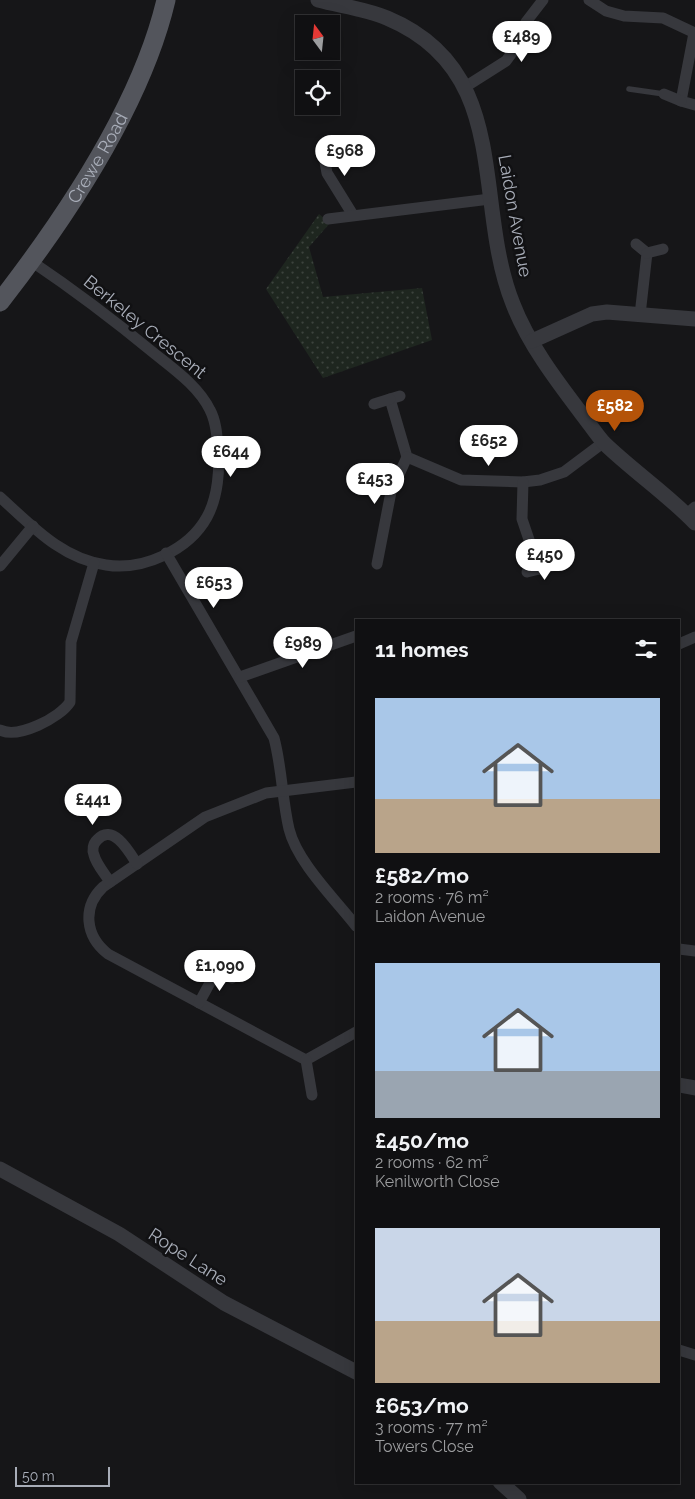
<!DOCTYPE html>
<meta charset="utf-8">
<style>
:root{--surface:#101012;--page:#1e1e20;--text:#f1f3f6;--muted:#9c9d9f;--line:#303032;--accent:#b45309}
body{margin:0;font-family:Raleway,sans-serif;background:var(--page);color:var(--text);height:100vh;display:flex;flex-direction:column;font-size:19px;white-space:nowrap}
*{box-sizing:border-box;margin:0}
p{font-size:16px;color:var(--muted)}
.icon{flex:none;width:28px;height:28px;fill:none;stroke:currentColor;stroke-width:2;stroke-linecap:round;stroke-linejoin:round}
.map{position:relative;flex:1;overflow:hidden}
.side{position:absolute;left:355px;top:619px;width:325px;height:865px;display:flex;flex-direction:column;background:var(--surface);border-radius:0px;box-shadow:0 5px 20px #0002,0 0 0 1px var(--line)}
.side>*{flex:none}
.needle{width:32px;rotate:345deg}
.buttons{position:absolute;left:295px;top:15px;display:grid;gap:10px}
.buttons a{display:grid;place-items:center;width:45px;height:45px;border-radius:0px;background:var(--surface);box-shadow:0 5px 20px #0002,0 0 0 1px var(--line);font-size:25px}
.scale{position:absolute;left:15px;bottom:12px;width:95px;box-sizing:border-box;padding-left:5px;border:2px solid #a8adb8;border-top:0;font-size:14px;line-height:18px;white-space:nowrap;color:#a8adb8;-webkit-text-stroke:4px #111113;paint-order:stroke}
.price{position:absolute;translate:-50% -42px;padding:0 11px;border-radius:18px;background:#fff;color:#222;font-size:16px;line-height:32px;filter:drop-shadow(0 1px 2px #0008)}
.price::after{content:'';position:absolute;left:50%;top:30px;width:15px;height:11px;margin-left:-8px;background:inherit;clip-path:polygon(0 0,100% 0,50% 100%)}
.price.active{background:var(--accent);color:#fff}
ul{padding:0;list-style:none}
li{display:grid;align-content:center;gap:10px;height:265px;padding:0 20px}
li span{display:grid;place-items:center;height:155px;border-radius:0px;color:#555}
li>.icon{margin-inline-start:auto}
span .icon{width:90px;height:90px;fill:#fffc;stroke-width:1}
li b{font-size:21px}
h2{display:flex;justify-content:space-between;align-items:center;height:60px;padding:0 20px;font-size:21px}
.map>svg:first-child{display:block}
.park{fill:url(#park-dots)}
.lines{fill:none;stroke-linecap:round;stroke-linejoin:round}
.service{stroke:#37383d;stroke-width:5.5}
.minor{stroke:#37383d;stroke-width:11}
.tertiary{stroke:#37383d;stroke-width:15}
.primary{stroke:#53555c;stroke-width:19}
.labels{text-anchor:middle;stroke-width:5;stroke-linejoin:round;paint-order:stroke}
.street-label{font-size:18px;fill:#a8adb8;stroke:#111113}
</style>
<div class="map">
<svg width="695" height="1499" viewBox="0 0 695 1499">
<defs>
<pattern id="park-dots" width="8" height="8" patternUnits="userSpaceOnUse" patternTransform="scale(1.25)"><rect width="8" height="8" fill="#1e261f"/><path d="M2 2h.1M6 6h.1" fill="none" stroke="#3c433d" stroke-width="1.8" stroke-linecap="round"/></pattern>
</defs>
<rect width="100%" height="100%" fill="#161618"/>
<path class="park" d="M 319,214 L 330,223 L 309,247 L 323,297 L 422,288 L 432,340 L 323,378 L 266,289 Z"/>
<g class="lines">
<path class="service" d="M 629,89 L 664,94"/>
<g class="minor">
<path d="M 589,0 L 606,11 L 624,16 L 663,18 L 695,33"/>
<path d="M 694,33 L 681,101 L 695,105"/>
<path d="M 465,87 L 506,61 L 517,46 L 526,22 L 543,0"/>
<path d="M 664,94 L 681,101"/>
<path d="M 322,146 L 327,173 L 353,215"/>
<path d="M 328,219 L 490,199"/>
<path d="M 636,244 L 647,253 L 640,315"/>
<path d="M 647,253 L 663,249"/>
<path d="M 400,396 L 390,399 L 407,457 L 461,480 L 523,482 L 540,480 L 564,472 L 604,442"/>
<path d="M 374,404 L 390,399"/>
<path d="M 523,482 L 522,519 L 539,569"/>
<path d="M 0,497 C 32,526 62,559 106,565 C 143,571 189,550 207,517 C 218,497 220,469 218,447 C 217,435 216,421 210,410 C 199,387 175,370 155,354 C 115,321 74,290 31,261"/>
<path d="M 687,514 L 695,507"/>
<path d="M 166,553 L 274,738 C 282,768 282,799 289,829 C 297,862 335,899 356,926"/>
<path d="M 377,564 L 391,492 L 407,457"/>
<path d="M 0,566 L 33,526"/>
<path d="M 527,572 L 556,565"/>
<path d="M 679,644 L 695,637"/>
<path d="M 240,677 L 356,636"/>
<path d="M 0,730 C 18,739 60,718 70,702 L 71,642 L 94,563"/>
<path d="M 356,782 L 266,793 L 205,817 L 103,887 C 82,907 85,936 108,954 L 306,1060 L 356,1032"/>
<path d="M 110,882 C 105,874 96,864 94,855 C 92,850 93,844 97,840 C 113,822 130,853 137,864"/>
<path d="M 679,949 L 695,951"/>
<path d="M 206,960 L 232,978"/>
<path d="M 199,1003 L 218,968"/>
<path d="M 306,1060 L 312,1095"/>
<path d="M 679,1350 L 695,1355"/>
</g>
<g class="tertiary">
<path d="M 318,0 C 341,6 366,9 387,18 C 514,71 472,202 513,304 C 528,343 556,380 581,413 C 589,423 596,434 604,443 C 633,471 667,494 695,523"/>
<path d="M 532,341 L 592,314 L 607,312 L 695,319"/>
<path d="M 679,1085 L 695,1088"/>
<path d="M 0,1169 L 119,1234 L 224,1303 L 356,1372"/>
<path d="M 500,1482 L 519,1499"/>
</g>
<path class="primary" id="s1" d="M 0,302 C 66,217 141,106 166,0"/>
</g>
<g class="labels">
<g class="street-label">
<text dy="6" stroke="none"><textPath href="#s1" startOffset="174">Crewe Road</textPath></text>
<text transform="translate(515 216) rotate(80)" y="6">Laidon Avenue</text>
<text transform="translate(145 327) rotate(39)" y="6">Berkeley Crescent</text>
<text transform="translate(188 1257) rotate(33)" y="6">Rope Lane</text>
</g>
</g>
</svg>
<div class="buttons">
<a><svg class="needle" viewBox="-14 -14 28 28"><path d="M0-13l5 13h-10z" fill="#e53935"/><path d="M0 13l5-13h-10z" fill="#9c9d9f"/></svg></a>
<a><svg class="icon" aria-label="locate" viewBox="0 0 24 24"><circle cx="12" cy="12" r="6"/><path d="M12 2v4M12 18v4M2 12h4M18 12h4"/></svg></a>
</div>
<div class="scale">50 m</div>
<b class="price" style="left:522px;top:63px">£489</b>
<b class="price" style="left:345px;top:177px">£968</b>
<b class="price active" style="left:615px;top:432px">£582</b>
<b class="price" style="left:489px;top:467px">£652</b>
<b class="price" style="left:231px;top:478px">£644</b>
<b class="price" style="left:375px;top:505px">£453</b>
<b class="price" style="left:545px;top:581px">£450</b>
<b class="price" style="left:214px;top:609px">£653</b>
<b class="price" style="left:303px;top:669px">£989</b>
<b class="price" style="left:93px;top:826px">£441</b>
<b class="price" style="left:220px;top:992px">£1,090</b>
<section class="side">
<h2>11 homes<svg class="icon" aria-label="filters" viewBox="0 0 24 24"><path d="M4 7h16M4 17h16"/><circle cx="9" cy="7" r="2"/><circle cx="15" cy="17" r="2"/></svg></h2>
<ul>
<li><span style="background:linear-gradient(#a9c7e8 65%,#b9a48a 0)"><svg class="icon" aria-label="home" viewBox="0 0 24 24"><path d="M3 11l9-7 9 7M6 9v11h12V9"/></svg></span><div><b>£582/mo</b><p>2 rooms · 76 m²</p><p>Laidon Avenue</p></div></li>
<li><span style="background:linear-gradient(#a9c7e8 70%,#9aa5b1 0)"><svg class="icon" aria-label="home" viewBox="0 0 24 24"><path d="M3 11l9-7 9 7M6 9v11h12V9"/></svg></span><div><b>£450/mo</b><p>2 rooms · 62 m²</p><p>Kenilworth Close</p></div></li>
<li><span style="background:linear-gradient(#c9d6e8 60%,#b9a48a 0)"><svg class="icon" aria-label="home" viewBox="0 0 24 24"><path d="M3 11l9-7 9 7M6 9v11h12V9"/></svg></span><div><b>£653/mo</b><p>3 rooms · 77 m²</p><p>Towers Close</p></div></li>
</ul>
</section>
</div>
